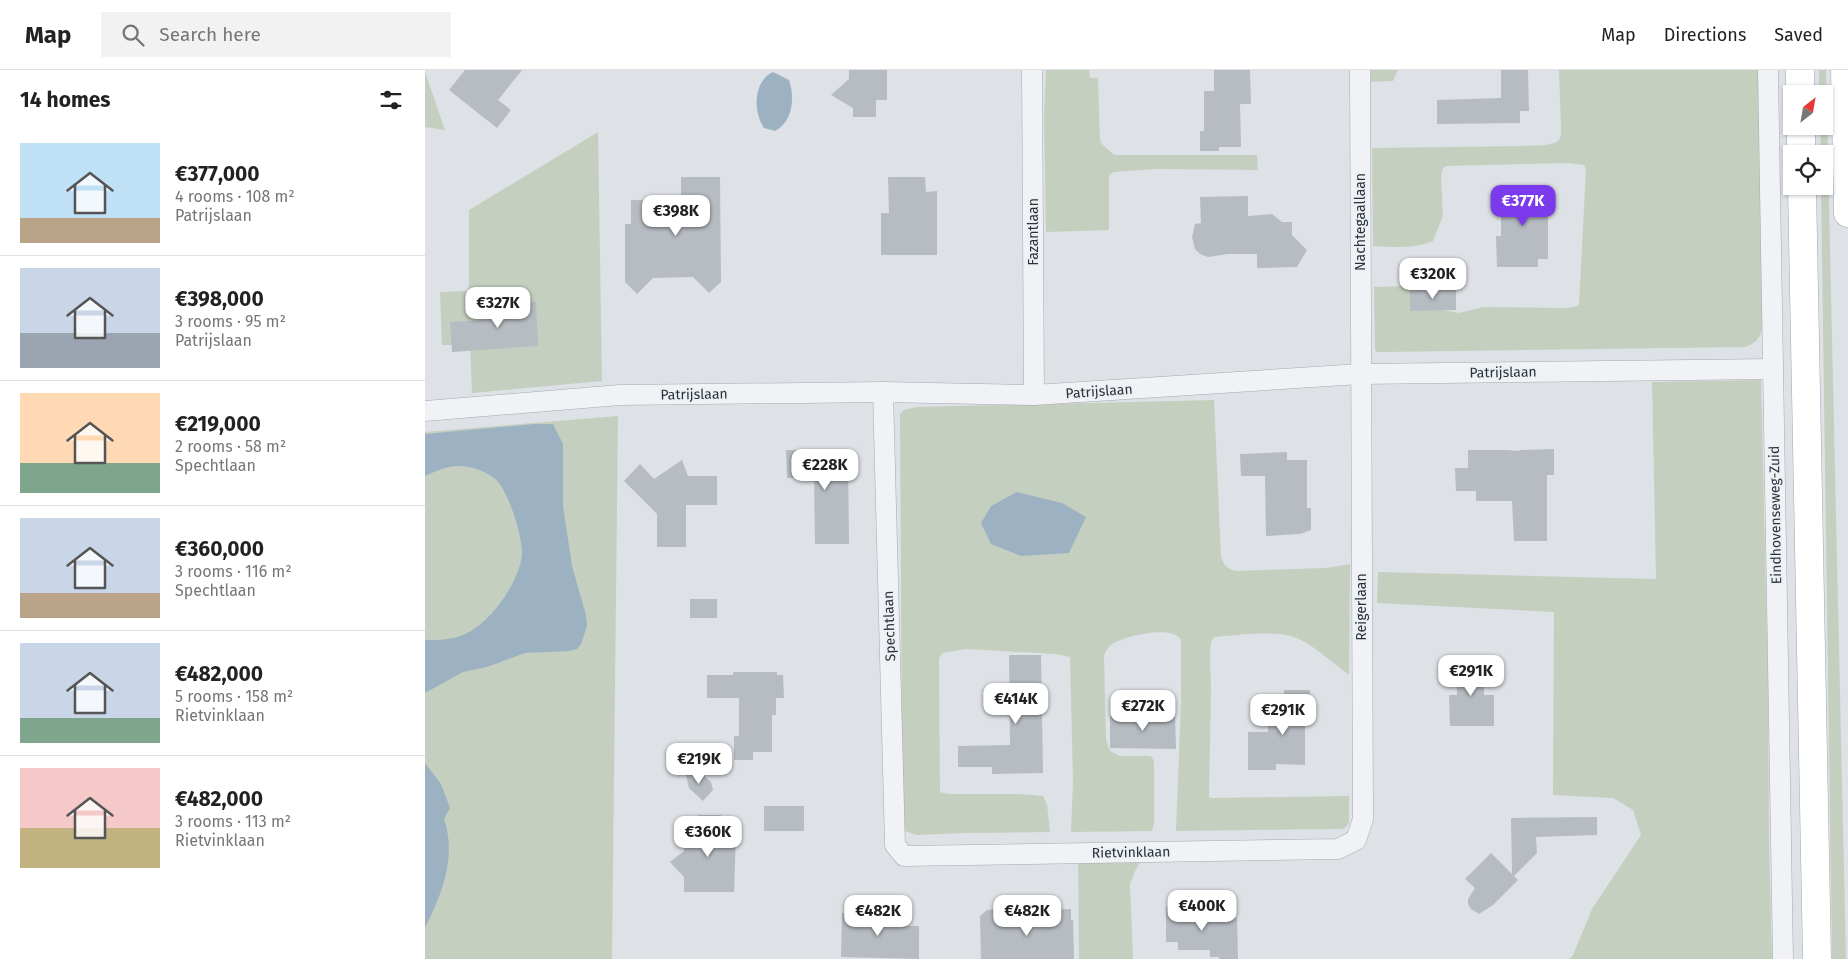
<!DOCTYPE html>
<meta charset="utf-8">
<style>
:root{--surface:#fff;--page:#f2f2f2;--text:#222;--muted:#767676;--line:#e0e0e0;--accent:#7c3aed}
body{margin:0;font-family:"Fira Sans",sans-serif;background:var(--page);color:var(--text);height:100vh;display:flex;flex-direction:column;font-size:19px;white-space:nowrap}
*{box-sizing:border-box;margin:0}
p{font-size:16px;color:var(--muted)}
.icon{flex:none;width:28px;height:28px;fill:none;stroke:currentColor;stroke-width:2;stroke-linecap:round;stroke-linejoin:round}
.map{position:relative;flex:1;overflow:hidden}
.side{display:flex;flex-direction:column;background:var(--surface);width:425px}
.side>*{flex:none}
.needle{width:32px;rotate:31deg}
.fabs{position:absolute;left:1358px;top:15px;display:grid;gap:10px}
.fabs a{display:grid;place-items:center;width:50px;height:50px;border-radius:0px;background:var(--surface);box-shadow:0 1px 4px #0004;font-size:25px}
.price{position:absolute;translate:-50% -42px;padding:0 11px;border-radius:10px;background:#fff;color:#222;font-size:16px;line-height:32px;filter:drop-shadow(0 1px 2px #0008)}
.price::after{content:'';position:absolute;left:50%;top:30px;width:15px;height:11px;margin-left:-8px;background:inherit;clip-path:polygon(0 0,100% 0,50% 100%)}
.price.current{background:var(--accent);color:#fff}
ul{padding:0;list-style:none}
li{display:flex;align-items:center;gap:15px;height:125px;padding:0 20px}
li+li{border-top:1px solid var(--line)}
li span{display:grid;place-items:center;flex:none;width:140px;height:100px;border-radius:0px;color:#555}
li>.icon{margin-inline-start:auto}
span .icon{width:60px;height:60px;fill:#fffc;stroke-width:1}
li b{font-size:21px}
h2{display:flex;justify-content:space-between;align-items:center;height:60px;padding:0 20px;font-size:21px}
header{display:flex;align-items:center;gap:30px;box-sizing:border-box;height:70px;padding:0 25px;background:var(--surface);border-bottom:1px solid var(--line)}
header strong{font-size:24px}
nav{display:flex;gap:28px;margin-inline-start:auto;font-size:18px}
.search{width:350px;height:45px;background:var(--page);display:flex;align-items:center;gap:12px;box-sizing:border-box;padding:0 18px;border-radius:0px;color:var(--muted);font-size:19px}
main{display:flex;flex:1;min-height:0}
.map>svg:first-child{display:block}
.green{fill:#c5cfc0}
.water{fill:#9cb2c3}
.building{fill:#b6bcc2}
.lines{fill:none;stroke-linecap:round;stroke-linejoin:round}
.minor-casing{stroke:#a4a9af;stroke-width:21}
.primary-casing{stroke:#9fa7b0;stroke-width:29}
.minor{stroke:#f0f2f5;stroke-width:20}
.primary{stroke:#fff;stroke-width:28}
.labels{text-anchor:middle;stroke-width:4;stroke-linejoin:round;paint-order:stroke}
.street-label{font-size:14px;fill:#29313b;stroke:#edf1f4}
</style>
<header>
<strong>Map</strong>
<div class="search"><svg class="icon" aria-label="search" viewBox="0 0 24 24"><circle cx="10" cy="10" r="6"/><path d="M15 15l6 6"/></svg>Search here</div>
<nav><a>Map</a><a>Directions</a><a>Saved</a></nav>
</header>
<main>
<section class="side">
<h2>14 homes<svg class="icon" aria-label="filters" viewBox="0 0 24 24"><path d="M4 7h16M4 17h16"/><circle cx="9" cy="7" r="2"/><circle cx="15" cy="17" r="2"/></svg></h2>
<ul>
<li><span style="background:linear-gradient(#bfe0f5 75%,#b9a48a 0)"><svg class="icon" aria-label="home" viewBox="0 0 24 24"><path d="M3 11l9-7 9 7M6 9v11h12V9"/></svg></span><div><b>€377,000</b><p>4 rooms · 108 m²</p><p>Patrijslaan</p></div></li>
<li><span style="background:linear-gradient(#c9d6e8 65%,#9aa5b1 0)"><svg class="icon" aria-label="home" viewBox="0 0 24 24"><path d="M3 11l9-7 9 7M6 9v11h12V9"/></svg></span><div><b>€398,000</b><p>3 rooms · 95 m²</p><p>Patrijslaan</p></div></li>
<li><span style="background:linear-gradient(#ffd9b3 70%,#7fa58c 0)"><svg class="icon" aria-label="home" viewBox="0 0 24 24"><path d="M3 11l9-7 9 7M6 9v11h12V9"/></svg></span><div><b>€219,000</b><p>2 rooms · 58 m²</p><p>Spechtlaan</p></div></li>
<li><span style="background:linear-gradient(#c9d6e8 75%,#b9a48a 0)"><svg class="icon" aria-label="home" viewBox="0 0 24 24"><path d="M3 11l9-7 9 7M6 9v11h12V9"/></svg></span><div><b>€360,000</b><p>3 rooms · 116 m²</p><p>Spechtlaan</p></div></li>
<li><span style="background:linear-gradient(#c9d6e8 75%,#7fa58c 0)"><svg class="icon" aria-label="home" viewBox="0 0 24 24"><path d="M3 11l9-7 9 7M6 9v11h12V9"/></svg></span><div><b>€482,000</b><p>5 rooms · 158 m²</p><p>Rietvinklaan</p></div></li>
<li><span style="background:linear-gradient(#f6c9c9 60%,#c2b280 0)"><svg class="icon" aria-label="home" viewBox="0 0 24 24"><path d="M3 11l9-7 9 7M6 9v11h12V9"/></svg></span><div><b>€482,000</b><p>3 rooms · 113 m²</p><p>Rietvinklaan</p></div></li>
</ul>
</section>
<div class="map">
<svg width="1423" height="889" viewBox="0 0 1423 889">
<rect width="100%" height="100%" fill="#dee2e6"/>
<g class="green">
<path d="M 621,0 L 664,0 L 665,8 L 673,8 L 675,70 L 677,74 L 689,85 L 832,85 L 833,100 L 732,99 L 688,102 L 684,106 L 684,160 L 621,162 L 619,50 Z"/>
<path d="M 946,0 L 973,0 L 968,11 L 946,12 Z"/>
<path d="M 1134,0 L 1335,0 L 1338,255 C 1336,267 1332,273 1320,277 L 959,282 L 952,282 L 950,280 L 949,217 L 981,216 L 995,236 L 1034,243 L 1058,237 L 1142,238 L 1153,236 L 1154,234 L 1161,99 L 1159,95 L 1143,93 L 1022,96 L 1018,98 L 1016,105 L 1018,146 L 1008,171 C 989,179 968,177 948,176 L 947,78 L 1099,76 C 1107,75 1132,77 1135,68 C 1136,66 1136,63 1136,60 Z"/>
<path d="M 1394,0 L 1401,0 L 1421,889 L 1407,889 L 1396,116 L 1399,116 L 1399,84 L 1396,84 L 1395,56 L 1399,56 L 1399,24 L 1394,24 Z"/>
<path d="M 0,2 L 20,60 L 0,57 Z"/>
<path d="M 173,62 L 177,311 L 47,323 L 45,275 L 17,275 L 15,222 L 44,221 L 44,140 Z"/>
<path d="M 1336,310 L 1343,609 L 1344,775 L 1347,889 L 1144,889 L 1148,885 L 1167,839 L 1216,765 L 1208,740 L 1188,728 L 1128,725 L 1129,542 L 952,533 L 953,502 L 1231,509 L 1227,312 Z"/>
<path d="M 789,330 L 796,487 C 799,495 802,499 811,501 L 901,498 L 925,494 L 924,605 C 908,593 892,578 874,569 C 853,559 812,565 789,567 L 786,572 L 785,584 L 786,618 L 784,727 L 787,728 L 924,726 L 924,753 L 921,757 L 917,759 L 751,761 L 756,632 L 756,570 C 749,554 695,566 685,576 C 682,578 680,583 679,586 L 681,669 L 685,681 L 695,686 L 724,686 L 727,687 L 729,692 L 729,753 L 727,761 L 646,762 L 648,712 L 645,587 L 631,584 L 541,579 L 518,583 L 514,588 L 515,722 L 522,724 L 595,724 L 618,726 L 622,734 L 625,762 L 541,763 L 492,765 L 480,761 L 477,688 L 475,344 L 479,340 L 492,337 Z"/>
<path d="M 193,346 L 187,889 L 0,889 L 0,362 Z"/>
<path d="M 721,783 L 710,801 L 705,814 L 708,889 L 654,889 L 653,784 Z"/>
</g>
<g class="water">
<path d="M 348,2 L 364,10 C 370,28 368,51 350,61 L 339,58 C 328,42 328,11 348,2 Z"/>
<path d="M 109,354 L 128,354 L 138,374 L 138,436 L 147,496 L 161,545 L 162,556 L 156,574 L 152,579 L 144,581 L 100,583 L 62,597 L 38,602 L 0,623 L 0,570 C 12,570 26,570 38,565 C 64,555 94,513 97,485 C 98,468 83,418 69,408 C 61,401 43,395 33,396 C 22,396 9,402 0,406 L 0,364 Z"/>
<path d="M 592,422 L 637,433 L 661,447 L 644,483 L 596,486 L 566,474 L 556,453 L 566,436 Z"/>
<path d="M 0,693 L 16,714 L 25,738 L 19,749 C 32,787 17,824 0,858 Z"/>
</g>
<g class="building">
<path d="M 40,0 L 97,0 L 73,30 L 86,40 L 72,58 L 24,20 Z"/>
<path d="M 424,0 L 462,0 L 462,30 L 451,30 L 451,47 L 428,47 L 428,38 L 406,25 L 424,9 Z"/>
<path d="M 789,0 L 825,0 L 826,34 L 815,34 L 816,77 L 794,77 L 794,81 L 775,81 L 775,61 L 779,61 L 779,21 L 789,21 Z"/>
<path d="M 1076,0 L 1103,0 L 1104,41 L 1095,41 L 1095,53 L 1012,54 L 1012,30 L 1076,28 Z"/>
<path d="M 256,107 L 295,107 L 296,212 L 284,223 L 268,207 L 228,208 L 212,224 L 200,212 L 200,154 L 206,154 L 206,130 L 256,130 Z"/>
<path d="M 463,107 L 500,107 L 501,122 L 512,121 L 512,185 L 456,185 L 456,143 L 464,143 Z"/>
<path d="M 1076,115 L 1119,115 L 1119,143 L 1123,143 L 1123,189 L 1113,189 L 1113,197 L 1072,197 L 1071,166 L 1076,166 Z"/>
<path d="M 823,126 L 823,146 L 847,144 L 857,152 L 867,152 L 867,165 L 882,180 L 872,197 L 832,198 L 832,184 L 803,184 L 783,187 L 775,184 L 770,179 L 767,167 L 770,154 L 776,153 L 775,127 Z"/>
<path d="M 985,219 L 1031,219 L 1031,240 L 985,241 Z"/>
<path d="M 111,232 L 113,276 L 27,282 L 25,252 L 61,250 L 59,236 Z"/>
<path d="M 1129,379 L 1129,405 L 1122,405 L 1122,471 L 1089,471 L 1087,431 L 1051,431 L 1051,421 L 1031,421 L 1030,398 L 1043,398 L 1043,380 L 1082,380 L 1094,381 L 1095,380 Z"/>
<path d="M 361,380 L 423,380 L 424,474 L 390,474 L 389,408 L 362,408 Z"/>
<path d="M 862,382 L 862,390 L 882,390 L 882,438 L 886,438 L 886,460 L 875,464 L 841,466 L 840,406 L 816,406 L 815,384 Z"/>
<path d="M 257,390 L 263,406 L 292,406 L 292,435 L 261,435 L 261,477 L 232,477 L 232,444 L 199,411 L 215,394 L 229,409 Z"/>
<rect x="265" y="529" width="27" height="19"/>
<path d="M 584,585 L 616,585 L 618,703 L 567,704 L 567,697 L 533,697 L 533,676 L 585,675 Z"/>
<path d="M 1032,590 L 1058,590 L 1059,625 L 1069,625 L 1069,656 L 1025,656 L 1024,625 L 1032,625 Z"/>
<path d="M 308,602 L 352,602 L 352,605 L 358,605 L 359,628 L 351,628 L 351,645 L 347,645 L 347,682 L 328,682 L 328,690 L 309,690 L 309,666 L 314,666 L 314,628 L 282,628 L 282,605 L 308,605 Z"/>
<path d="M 859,620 L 885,620 L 886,655 L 880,655 L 880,695 L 851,694 L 851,700 L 823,700 L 823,662 L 843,662 L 843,654 L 860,654 Z"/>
<path d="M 750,645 L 751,679 L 685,678 L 685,646 Z"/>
<path d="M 260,701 L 277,704 L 286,712 L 288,720 L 278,731 L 264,718 Z"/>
<rect x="339" y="736" width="40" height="25"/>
<path d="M 273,745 L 296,745 L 295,764 L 311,765 L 309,822 L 259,822 L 259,807 L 245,792 L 259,781 L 259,765 L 273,765 Z"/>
<path d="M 1172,747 L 1172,765 L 1111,767 L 1112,783 L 1089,806 L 1093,810 L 1068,835 L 1054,844 L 1046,839 L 1043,834 L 1043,829 L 1050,818 L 1040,809 L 1066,783 L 1087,804 L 1086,748 Z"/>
<path d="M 741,837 L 787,837 L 787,849 L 812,848 L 813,889 L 794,889 L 794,887 L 785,887 L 785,880 L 753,880 L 753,872 L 741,872 Z"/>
<path d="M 575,839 L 586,850 L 621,850 L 621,840 L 646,839 L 646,850 L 648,850 L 649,889 L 556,889 L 555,846 L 562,840 Z"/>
<path d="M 417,843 L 449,843 L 449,848 L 483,848 L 483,856 L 494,856 L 494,889 L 416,887 Z"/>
</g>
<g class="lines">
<defs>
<g id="minor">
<path d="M 607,0 L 609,325"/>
<path d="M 1343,0 L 1358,889"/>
<path d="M 458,322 L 470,775 L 479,786 L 913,779 L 931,770 L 938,749 L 935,0"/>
<path d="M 0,341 L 195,325 L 458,322 L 609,325 L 935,304 L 1347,299"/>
</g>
<g id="primary">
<path d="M 1375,0 L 1375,24"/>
<path d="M 1420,0 L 1423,143"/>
<path d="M 1376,56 L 1376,84"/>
<path d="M 1377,116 L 1392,889"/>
</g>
</defs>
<use href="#minor" class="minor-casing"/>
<use href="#primary" class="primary-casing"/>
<use href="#minor" class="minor"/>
<use href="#primary" class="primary"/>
</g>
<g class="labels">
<g class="street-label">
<text transform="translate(935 152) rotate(-90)" y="5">Nachtegaallaan</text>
<text transform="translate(608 162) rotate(-90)" y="5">Fazantlaan</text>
<text transform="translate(1078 302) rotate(-1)" y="5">Patrijslaan</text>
<text transform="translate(674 321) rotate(-4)" y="5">Patrijslaan</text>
<text transform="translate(269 324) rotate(-1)" y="5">Patrijslaan</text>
<text transform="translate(1350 445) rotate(-91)" y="5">Eindhovenseweg-Zuid</text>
<text transform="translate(936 537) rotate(-90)" y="5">Reigerlaan</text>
<text transform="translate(464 556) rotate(-92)" y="5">Spechtlaan</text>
<text transform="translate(706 782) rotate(-1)" y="5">Rietvinklaan</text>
</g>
</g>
</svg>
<div class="fabs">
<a><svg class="needle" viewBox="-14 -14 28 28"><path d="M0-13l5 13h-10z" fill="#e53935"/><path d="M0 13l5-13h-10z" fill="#767676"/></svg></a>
<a><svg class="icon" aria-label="locate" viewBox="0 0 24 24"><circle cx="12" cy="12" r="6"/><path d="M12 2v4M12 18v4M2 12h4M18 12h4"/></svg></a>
</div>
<b class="price current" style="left:1098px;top:157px">€377K</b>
<b class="price" style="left:251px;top:167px">€398K</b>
<b class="price" style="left:1008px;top:230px">€320K</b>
<b class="price" style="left:73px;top:259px">€327K</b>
<b class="price" style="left:400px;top:421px">€228K</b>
<b class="price" style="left:1046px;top:627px">€291K</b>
<b class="price" style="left:591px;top:655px">€414K</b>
<b class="price" style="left:718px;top:662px">€272K</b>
<b class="price" style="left:858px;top:666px">€291K</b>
<b class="price" style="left:274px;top:715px">€219K</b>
<b class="price" style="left:283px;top:788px">€360K</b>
<b class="price" style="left:777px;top:862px">€400K</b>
<b class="price" style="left:453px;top:867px">€482K</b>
<b class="price" style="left:602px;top:867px">€482K</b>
</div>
</main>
